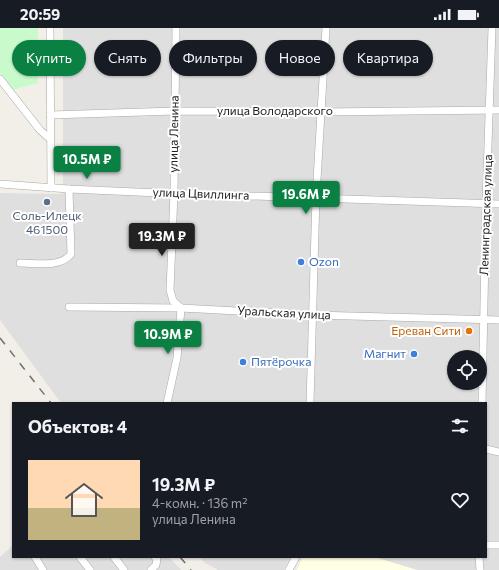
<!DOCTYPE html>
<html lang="ru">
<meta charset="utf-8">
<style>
:root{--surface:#171b24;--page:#242831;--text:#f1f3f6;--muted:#9ea1a6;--line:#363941;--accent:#0b8043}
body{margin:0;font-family:Commissioner,sans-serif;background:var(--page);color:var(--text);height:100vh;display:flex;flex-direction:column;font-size:15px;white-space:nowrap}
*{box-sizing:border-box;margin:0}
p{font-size:13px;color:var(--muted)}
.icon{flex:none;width:22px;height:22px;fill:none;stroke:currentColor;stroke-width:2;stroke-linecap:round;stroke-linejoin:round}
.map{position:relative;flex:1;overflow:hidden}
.panel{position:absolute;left:12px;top:374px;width:475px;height:156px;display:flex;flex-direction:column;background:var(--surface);border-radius:0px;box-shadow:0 1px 3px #0004}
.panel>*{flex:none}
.guide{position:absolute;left:12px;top:12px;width:475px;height:36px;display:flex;gap:8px}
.tools{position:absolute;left:447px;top:322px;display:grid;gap:8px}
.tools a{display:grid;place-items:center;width:40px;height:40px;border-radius:50%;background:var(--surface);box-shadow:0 1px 3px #0004;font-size:20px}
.price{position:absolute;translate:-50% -34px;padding:0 9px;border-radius:4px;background:var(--accent);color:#fff;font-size:13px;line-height:26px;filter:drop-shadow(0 1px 2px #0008)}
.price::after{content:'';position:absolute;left:50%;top:24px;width:12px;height:9px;margin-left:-6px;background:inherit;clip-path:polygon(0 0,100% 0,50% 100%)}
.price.active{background:#222;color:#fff}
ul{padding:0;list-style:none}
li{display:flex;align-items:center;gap:12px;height:100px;padding:0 16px}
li+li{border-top:1px solid var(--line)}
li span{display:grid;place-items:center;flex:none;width:112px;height:80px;border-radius:0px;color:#555}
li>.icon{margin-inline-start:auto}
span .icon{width:48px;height:48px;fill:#fffc;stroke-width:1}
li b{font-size:17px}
h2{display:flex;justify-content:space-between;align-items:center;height:48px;padding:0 16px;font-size:17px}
.chip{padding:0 14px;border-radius:18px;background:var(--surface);box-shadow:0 1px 3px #0004;font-size:14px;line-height:36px}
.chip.active{background:var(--accent);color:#fff}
.status{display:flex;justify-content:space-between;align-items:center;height:28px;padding:0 20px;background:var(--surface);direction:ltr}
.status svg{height:11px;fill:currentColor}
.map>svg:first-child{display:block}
.residential{fill:#e0dfdf;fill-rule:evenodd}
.education{fill:#ffffe5}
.park{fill:#c8facc}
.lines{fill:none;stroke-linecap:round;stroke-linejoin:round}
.minor-casing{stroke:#a9a9a9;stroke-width:8}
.minor{stroke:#fff;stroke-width:7}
.rail{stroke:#707070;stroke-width:1.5;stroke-dasharray:8 8;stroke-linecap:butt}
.service-dot{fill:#5c6f8a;stroke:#fff;stroke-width:1.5}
.shop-dot{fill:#3f7fe0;stroke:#fff;stroke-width:1.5}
.food-dot{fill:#e8710a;stroke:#fff;stroke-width:1.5}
.labels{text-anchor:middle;stroke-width:4;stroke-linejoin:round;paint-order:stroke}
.street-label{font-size:12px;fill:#222;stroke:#fff}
.service-label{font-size:12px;fill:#4e5e75;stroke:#fff}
.shop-label{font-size:12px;fill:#366cbe;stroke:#fff;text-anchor:start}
.food-label{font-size:12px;fill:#c56008;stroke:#fff;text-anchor:end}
</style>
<div class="status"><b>20:59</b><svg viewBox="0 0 49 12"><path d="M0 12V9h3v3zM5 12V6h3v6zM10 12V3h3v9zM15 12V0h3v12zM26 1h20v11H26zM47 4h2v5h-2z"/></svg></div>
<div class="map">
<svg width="499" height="542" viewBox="0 0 499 542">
<rect width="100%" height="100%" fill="#f2efe9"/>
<g class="residential">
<path d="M 63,0 L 499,0 L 499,542 L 417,542 L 374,529 L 486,529 L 486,375 L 61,375 L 0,292 L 0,165 L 63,166 ZM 454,329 L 480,329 L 480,355 L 454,355 Z"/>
<path d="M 13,517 L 13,529 L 169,529 L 181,542 L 0,542 L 0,529 Z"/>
<path d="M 199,529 L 291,529 L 284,542 L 218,542 L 205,535 Z"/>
</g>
<path class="education" d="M 303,529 L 374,529 L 417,542 L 297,542 Z"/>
<path class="park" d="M 0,0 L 38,0 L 38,55 L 12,62 L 0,45 Z"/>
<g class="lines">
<defs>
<g id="minor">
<path d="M 50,0 L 51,160"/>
<path d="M 176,0 L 174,165 L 170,262 L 173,273 L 181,280"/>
<path d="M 0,51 L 40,102 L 50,111"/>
<path d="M 50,87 L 175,83 L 322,84 L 499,82"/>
<path d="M 0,156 L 69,161 L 159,165 L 499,176"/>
<path d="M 20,235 C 35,235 61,240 71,226 L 69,161"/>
<path d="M 69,279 L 181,280 L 313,287 L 499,292"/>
<path d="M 167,375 L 177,330 L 181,280"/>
<path d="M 310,375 L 316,169 L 326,0"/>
<path d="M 482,375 L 486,176 L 492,0"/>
<path d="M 486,421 L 499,424"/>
<path d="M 486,517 L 499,517"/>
<path d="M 35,529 L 43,542"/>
<path d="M 80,529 L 90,542"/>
<path d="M 114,529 L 124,542"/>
<path d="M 479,529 L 480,542"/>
<path d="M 151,542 L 156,537 L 157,531 L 155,529"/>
<path d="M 289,542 L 296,529"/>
</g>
</defs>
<use href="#minor" class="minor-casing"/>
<use href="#minor" class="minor"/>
<g class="rail">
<path d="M 0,310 L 51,375"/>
<path d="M 180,529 L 191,542"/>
</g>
</g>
<circle class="service-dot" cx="47" cy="174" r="4"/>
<g class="shop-dot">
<circle cx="301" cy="234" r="4"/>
<circle cx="414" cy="326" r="4"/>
<circle cx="243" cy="334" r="4"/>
</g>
<circle class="food-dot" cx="469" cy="303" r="4"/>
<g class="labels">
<g class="street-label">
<text x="275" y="87">улица Володарского</text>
<text transform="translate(174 106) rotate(-89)" y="4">улица Ленина</text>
<text transform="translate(201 166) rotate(2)" y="4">улица Цвиллинга</text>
<text transform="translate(486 187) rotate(-88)" y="4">Ленинградская улица</text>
<text transform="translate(284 285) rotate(3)" y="4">Уральская улица</text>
</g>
<g class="service-label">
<text x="47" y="192">Соль-Илецк<tspan x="47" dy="14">461500</tspan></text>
</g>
<g class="shop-label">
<text x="309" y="238">Ozon</text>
<text x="406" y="330" text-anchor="end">Магнит</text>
<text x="251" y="338">Пятёрочка</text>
</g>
<g class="food-label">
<text x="461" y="307">Ереван Сити</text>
</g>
</g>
</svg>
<div class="tools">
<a><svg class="icon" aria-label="locate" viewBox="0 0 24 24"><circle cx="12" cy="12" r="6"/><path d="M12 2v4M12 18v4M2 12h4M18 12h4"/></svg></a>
</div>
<b class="price" style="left:87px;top:152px">10.5M ₽</b>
<b class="price" style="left:306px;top:187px">19.6M ₽</b>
<b class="price active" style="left:162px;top:229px">19.3M ₽</b>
<b class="price" style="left:168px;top:327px">10.9M ₽</b>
<div class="guide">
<a class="chip active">Купить</a>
<a class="chip">Снять</a>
<a class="chip">Фильтры</a>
<a class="chip">Новое</a>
<a class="chip">Квартира</a>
</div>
<section class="panel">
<h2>Объектов: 4<svg class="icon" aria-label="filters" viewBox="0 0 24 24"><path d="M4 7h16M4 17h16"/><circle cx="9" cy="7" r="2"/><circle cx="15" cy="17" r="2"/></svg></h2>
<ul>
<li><span style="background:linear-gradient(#ffd9b3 60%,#c2b280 0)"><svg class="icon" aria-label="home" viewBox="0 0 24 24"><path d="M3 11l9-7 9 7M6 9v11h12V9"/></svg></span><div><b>19.3M ₽</b><p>4-комн. · 136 m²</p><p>улица Ленина</p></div><svg class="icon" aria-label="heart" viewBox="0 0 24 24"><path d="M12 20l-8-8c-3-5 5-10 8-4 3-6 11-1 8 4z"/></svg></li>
</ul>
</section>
</div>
